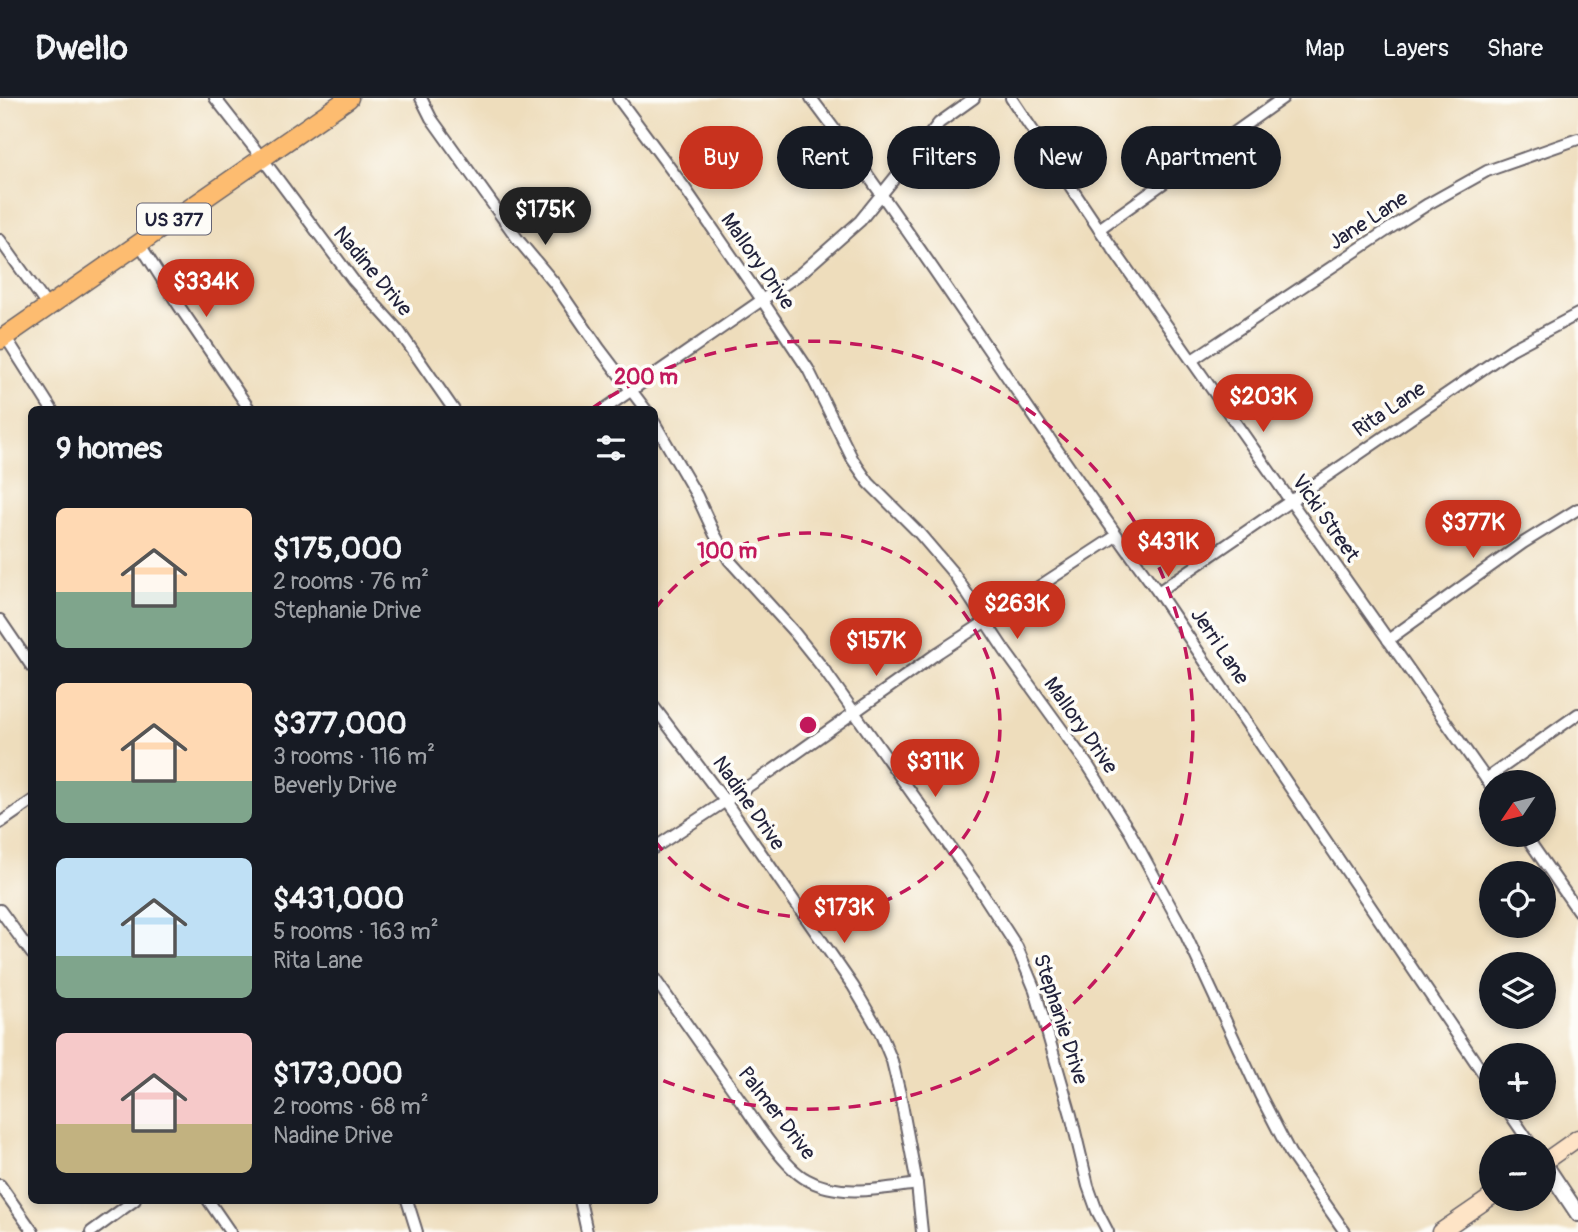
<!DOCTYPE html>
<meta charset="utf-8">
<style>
:root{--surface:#171b24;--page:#20242c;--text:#f1f3f6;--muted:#9ea1a6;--line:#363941;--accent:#c8321e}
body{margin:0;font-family:Pangolin,sans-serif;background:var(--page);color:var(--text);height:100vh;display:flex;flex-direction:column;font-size:26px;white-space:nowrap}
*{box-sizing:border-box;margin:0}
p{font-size:23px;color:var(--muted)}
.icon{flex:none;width:38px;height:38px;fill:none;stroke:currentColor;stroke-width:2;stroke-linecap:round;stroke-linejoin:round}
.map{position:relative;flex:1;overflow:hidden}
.side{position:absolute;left:28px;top:308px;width:630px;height:798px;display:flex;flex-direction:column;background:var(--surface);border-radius:10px;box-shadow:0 4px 10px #0003}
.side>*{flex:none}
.top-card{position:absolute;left:679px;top:28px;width:665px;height:63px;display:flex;gap:14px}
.needle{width:46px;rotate:235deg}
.tools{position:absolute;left:1479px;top:672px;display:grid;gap:14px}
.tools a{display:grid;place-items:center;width:77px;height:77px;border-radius:50%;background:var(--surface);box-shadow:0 4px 10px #0003;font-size:35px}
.price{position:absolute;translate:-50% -60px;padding:0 16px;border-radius:24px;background:var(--accent);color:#fff;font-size:23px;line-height:46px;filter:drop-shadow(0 2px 4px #0008)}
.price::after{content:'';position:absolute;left:50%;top:42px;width:21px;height:16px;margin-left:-10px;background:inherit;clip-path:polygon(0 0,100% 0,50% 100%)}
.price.selected{background:#222;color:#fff}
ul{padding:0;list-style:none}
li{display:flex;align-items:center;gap:21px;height:175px;padding:0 28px}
li span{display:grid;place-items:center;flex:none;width:196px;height:140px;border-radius:10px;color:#555}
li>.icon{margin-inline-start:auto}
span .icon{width:84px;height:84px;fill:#fffc;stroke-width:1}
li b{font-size:30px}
h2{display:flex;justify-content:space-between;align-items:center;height:84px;padding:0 28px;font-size:30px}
.tag{padding:0 24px;border-radius:32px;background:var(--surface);box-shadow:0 4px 10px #0003;font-size:24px;line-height:63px}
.tag.selected{background:var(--accent);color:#fff}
header{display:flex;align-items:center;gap:42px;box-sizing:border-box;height:98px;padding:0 35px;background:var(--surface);border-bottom:2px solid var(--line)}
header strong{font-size:33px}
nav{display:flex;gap:38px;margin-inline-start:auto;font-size:24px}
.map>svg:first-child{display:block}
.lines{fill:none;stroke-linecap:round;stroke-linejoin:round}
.minor-casing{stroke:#696368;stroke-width:14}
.tertiary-casing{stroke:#696368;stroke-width:18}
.secondary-casing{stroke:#696368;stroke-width:19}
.primary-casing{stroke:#696368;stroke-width:21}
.minor{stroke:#fff;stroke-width:10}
.tertiary{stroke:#fff;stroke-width:14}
.secondary{stroke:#fee4c6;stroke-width:16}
.primary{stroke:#fdbc70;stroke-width:18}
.ring{fill:none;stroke:#c2185b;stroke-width:3.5;stroke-dasharray:12 9}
.labels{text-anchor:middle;stroke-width:7;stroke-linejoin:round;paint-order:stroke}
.shield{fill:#fdfcf7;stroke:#646373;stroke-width:2}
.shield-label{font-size:19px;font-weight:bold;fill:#22223b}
.street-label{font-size:21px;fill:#22223b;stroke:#fdfcf7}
.centre{fill:#c2185b;stroke:#fdfcf7;stroke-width:3.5}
.ring-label{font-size:21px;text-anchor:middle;font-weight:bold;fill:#c2185b;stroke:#fdfcf7;stroke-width:7;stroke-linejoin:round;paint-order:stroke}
</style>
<header>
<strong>Dwello</strong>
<nav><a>Map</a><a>Layers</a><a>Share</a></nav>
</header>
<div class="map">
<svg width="1578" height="1134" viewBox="0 0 1578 1134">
<rect width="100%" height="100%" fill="#fdfcf7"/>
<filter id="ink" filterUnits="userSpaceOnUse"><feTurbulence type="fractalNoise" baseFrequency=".0143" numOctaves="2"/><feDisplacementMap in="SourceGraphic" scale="14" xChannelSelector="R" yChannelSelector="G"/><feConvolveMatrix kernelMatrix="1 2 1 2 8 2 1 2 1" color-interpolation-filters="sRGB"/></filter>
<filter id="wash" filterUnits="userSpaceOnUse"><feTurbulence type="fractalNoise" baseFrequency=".00686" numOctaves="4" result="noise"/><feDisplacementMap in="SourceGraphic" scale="28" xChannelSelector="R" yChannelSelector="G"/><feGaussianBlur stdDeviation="1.57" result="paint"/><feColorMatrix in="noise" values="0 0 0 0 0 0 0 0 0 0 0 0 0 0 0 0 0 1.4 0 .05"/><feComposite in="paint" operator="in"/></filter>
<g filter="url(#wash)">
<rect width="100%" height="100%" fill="#eeddbc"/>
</g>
<g filter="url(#ink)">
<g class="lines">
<defs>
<g id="minor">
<path d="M 215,0 L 262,60 L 353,182 L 399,233 L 454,312"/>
<path d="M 421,0 L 431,20 L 519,143 L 555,186 L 599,250 L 646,312"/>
<path d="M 618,0 L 684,89 L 762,202 L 808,271 L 853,362 L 869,385 L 919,435 L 954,476 L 1005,553 L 1089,669 L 1130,734 L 1184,833 L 1260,997 L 1290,1055 L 1345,1134"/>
<path d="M 811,0 C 932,160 1038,332 1158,494 L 1491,987"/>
<path d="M 1011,0 L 1099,131 L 1491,688"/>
<path d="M 1099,131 L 1283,0"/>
<path d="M 0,142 L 48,209"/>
<path d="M 139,145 L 179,208 L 250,312"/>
<path d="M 5,238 L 52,312"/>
<path d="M 1192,262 L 1392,129 L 1428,106 L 1487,73 L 1578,41"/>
<path d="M 603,312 L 801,175 L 860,123 L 939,25 L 974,0"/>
<path d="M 654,324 L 697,398 L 714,435 L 729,462 L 794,534 L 822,569 L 975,784 L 1017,849 L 1035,892 L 1071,1017 L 1088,1088 L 1097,1113 L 1108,1134"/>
<path d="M 1158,494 L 1512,251 L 1578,216"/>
<path d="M 0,522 L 32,569"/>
<path d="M 1388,542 L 1523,445 L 1578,411"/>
<path d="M 654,609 L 725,703 L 853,888 L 880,934 L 892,963 L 900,996 L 917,1086 L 922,1134"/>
<path d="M 1486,681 L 1578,616"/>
<path d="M 0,725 L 32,703"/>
<path d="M 1525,737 L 1578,813"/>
<path d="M 654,750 L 773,672 L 939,554 L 1116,438"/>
<path d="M 0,812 L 32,856"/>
<path d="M 654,880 C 683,921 712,962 741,1003 C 755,1024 785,1070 806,1081 C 839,1100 881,1091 917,1086"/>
<path d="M 1506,1010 L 1532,1048"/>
<path d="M 0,1087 L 33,1134"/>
<path d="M 208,1102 L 230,1134"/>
<path d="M 407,1102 L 417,1134"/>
<path d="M 580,1102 L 587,1134"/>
<path d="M 91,1134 L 135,1102"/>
</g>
<path id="tertiary" d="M 1544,1065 L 1578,1116"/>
<g id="secondary">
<path d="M 1544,1064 L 1578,1040"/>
<path d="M 1440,1134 L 1491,1099"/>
</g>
<path id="primary" d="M 0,242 L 349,0"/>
</defs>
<use href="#minor" class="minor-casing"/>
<use href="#tertiary" class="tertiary-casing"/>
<use href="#secondary" class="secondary-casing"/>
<use href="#primary" class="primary-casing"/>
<use href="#minor" class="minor"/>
<use href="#tertiary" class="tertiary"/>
<use href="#secondary" class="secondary"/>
<use href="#primary" class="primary"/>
</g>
</g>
<g class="ring">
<path d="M655 511A192 192 0 1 1 655 743"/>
<path d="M591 311A384 384 0 1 1 655 979"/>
</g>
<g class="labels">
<rect class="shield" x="137" y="105.5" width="74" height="31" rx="5"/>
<g class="shield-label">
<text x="174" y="128">US 377</text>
</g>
<g class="street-label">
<text transform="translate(1368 122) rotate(-33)" y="7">Jane Lane</text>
<text transform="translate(758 163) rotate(55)" y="7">Mallory Drive</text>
<text transform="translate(373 173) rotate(50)" y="7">Nadine Drive</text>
<text transform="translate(1389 311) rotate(-34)" y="7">Rita Lane</text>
<text transform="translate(1326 420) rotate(55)" y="7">Vicki Street</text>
<text transform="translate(1220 548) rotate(56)" y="7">Jerri Lane</text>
<text transform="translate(1081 627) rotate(55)" y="7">Mallory Drive</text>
<text transform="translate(749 705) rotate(55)" y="7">Nadine Drive</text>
<text transform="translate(1061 921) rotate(72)" y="7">Stephanie Drive</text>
<text transform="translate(777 1015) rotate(52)" y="7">Palmer Drive</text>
</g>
</g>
<circle cx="808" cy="627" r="10" class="centre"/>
<g class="ring-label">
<text x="646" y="286">200 m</text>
<text x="727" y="460">100 m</text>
</g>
</svg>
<div class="tools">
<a><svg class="needle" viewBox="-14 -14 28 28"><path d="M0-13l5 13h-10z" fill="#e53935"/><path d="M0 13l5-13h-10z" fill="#9ea1a6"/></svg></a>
<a><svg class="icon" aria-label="locate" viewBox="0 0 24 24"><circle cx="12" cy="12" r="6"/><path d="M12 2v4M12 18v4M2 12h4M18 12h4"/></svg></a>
<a><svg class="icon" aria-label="layers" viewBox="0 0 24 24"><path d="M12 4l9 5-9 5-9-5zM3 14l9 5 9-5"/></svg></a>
<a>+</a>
<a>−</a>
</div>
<b class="price selected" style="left:545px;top:149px">$175K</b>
<b class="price" style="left:206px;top:221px">$334K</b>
<b class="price" style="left:1263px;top:336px">$203K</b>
<b class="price" style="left:1473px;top:462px">$377K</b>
<b class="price" style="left:1168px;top:481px">$431K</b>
<b class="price" style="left:1017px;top:543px">$263K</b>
<b class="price" style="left:876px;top:580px">$157K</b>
<b class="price" style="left:935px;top:701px">$311K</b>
<b class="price" style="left:844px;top:847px">$173K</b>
<div class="top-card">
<a class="tag selected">Buy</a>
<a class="tag">Rent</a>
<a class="tag">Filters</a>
<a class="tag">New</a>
<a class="tag">Apartment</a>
</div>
<section class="side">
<h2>9 homes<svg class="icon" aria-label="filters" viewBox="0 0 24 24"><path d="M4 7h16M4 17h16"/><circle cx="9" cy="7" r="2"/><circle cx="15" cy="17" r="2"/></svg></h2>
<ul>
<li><span style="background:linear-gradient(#ffd9b3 60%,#7fa58c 0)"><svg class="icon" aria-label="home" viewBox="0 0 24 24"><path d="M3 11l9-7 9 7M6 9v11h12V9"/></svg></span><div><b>$175,000</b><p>2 rooms · 76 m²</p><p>Stephanie Drive</p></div></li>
<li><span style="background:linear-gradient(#ffd9b3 70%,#7fa58c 0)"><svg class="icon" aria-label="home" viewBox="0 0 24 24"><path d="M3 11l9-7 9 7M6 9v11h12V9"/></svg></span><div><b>$377,000</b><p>3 rooms · 116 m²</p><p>Beverly Drive</p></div></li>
<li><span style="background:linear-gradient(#bfe0f5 70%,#7fa58c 0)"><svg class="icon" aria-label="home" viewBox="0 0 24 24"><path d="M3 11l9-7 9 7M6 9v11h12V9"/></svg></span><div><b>$431,000</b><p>5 rooms · 163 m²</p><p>Rita Lane</p></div></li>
<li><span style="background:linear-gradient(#f6c9c9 65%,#c2b280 0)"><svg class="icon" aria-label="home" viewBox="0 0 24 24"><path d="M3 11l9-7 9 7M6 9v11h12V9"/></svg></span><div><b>$173,000</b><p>2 rooms · 68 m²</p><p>Nadine Drive</p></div></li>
</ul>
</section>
</div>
